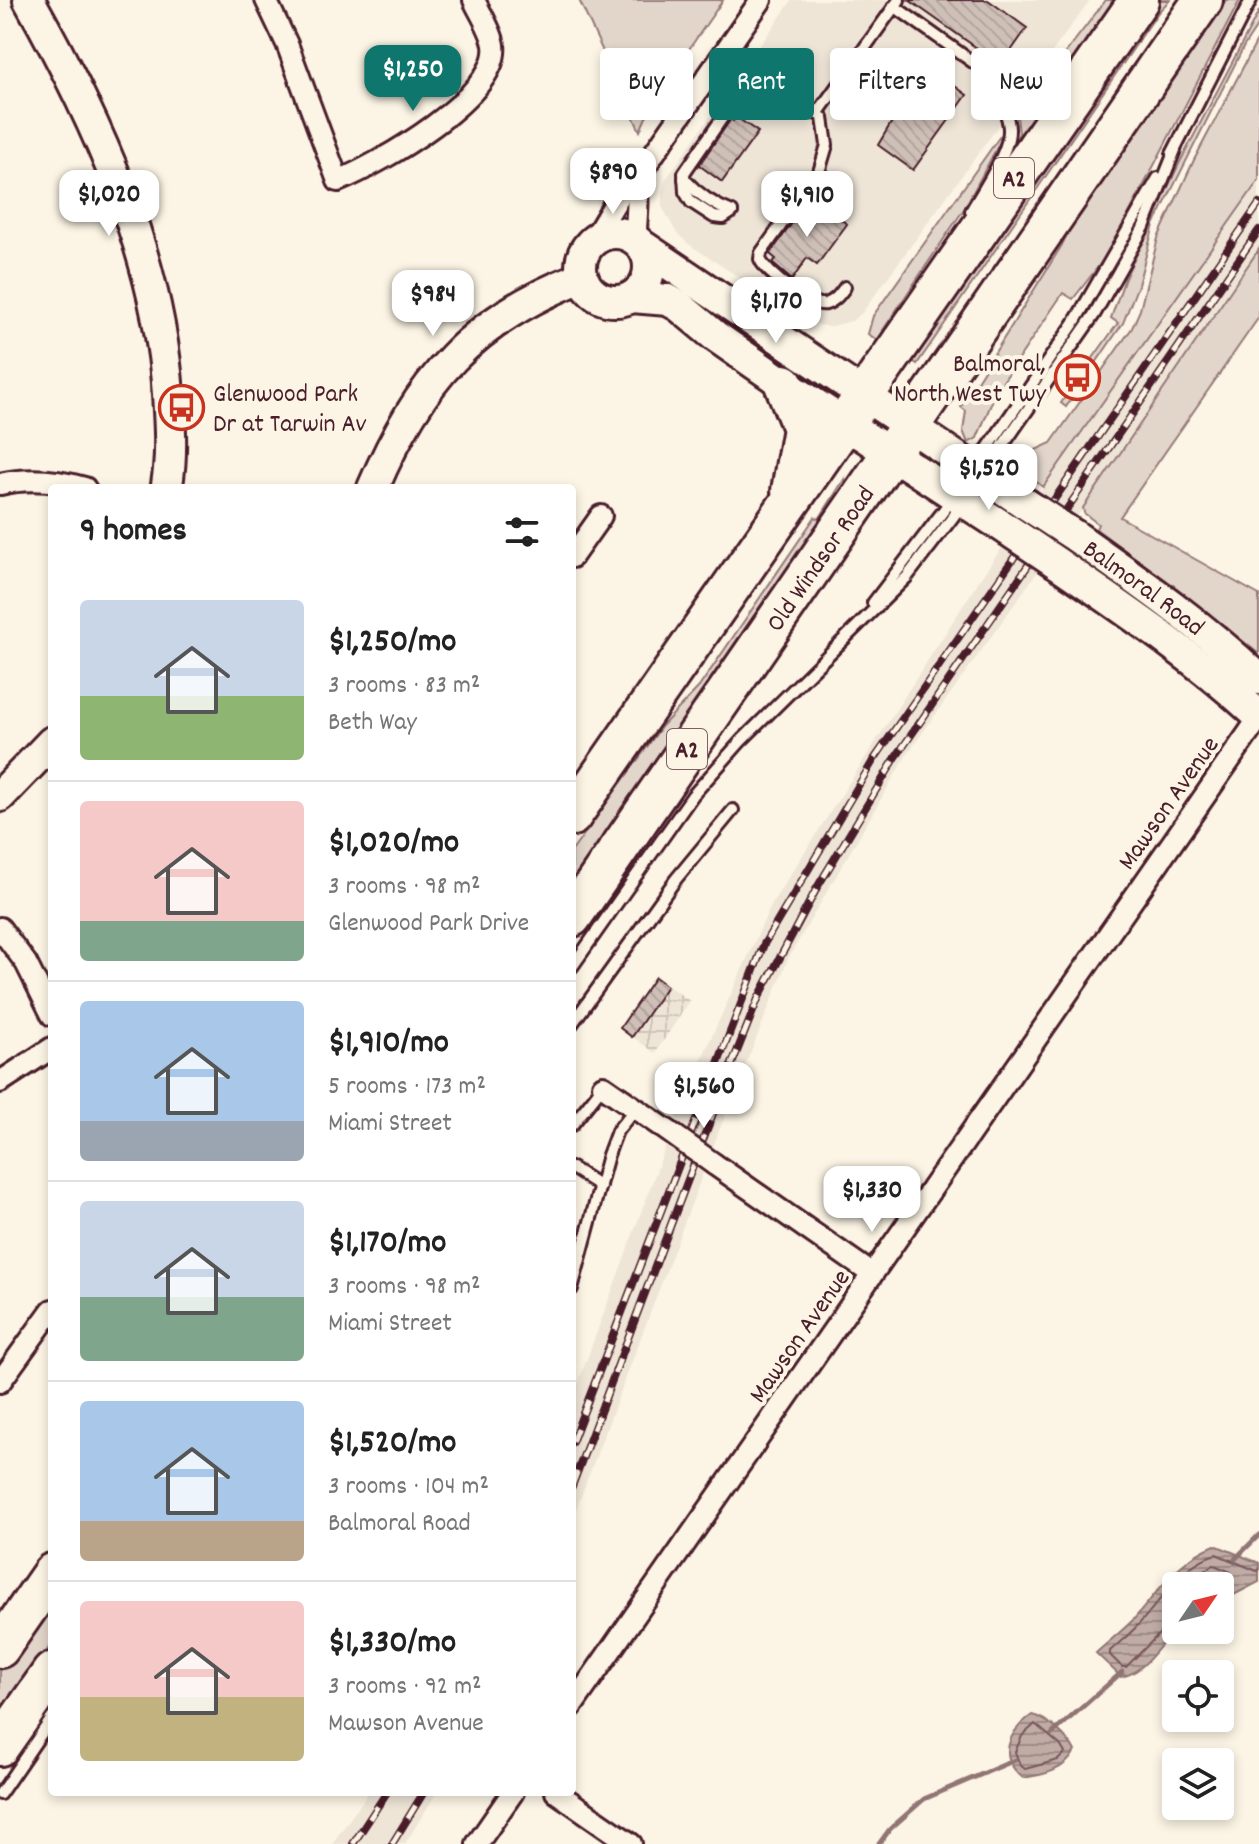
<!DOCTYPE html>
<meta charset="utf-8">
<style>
:root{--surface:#fff;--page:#f2f2f2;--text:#222;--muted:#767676;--line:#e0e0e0;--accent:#0f766e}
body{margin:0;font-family:Dekko,sans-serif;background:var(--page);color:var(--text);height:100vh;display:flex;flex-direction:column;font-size:30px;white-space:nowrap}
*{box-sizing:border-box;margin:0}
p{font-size:26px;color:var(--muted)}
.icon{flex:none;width:44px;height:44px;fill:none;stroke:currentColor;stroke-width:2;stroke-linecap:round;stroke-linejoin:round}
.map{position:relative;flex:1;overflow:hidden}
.side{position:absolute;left:48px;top:484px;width:528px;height:1312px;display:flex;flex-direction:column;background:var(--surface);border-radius:8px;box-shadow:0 4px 12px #0003}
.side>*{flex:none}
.banner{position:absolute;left:600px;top:48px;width:538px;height:72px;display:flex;gap:16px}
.needle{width:52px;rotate:55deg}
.fabs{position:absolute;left:1162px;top:1572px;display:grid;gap:16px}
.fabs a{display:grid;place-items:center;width:72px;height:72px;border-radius:8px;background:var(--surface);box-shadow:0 4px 12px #0003;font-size:40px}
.price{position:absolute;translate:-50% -68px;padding:0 18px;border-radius:16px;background:#fff;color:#222;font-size:26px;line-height:52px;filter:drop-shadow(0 2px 4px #0008)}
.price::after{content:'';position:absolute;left:50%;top:48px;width:24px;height:18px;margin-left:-12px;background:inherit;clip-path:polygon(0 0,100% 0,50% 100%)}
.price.active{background:var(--accent);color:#fff}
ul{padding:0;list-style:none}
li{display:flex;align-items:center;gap:24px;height:200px;padding:0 32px}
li+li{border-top:2px solid var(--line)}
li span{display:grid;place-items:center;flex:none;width:224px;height:160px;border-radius:8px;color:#555}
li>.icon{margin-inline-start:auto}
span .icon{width:96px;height:96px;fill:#fffc;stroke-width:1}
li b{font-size:34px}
h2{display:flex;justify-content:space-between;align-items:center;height:96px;padding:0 32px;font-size:34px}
.tag{padding:0 28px;border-radius:8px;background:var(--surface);box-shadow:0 4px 12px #0003;font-size:28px;line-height:72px}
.tag.active{background:var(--accent);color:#fff}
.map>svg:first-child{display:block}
.built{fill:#eee5d7}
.industrial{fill:url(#industrial-grid)}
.green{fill:#e2d5ca;stroke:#967a7a;stroke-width:2}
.water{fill:url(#water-rules);stroke:#917474;stroke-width:2}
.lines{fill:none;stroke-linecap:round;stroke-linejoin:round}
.shore{stroke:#79575c;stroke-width:2}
.stream{stroke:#917474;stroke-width:5}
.building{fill:url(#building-back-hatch);stroke:#4a1f2b;stroke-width:2}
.lane-casing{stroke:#4a1f2b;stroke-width:16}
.street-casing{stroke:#4a1f2b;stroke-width:26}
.secondary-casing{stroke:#4a1f2b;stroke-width:36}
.highway-casing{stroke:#4a1f2b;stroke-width:44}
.lane{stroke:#fcf5e5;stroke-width:10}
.street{stroke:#fcf5e5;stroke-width:20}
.secondary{stroke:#fcf5e5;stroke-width:30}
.highway{stroke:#fcf5e5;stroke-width:38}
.rail-casing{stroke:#4a1f2b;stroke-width:8}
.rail{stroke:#fcf5e5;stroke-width:5;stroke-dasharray:15;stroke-linecap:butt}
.street-bridge-casing{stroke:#4a1f2b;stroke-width:26;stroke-linecap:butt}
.secondary-bridge-casing{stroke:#4a1f2b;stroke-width:36;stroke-linecap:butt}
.street-bridge{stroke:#fcf5e5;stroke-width:20}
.secondary-bridge{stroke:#fcf5e5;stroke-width:30}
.labels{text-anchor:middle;stroke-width:8;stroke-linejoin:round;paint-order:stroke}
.shield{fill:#fcf5e5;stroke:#7f5f63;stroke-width:2}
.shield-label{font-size:24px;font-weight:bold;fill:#4a1f2b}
.poi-label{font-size:26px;fill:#4a1f2b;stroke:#fcf5e5;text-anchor:end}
.street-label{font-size:26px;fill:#4a1f2b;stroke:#fcf5e5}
</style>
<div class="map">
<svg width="1259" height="1844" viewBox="0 0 1259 1844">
<defs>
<pattern id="industrial-grid" width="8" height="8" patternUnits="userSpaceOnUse" patternTransform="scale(2)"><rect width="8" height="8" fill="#eee5d7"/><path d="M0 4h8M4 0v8" fill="none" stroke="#cec4b9"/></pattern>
<pattern id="water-rules" width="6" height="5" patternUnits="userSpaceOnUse" patternTransform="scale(2)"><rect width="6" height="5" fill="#c0aca5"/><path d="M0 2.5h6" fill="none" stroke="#9e8b87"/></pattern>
<pattern id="building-back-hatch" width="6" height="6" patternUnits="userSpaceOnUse" patternTransform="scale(2)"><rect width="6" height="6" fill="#cfc0b7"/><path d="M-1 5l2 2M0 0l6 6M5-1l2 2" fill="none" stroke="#b3a59e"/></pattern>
</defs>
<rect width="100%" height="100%" fill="#fcf5e5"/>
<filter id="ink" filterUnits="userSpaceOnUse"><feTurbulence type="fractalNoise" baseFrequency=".0125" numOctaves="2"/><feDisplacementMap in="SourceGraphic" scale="16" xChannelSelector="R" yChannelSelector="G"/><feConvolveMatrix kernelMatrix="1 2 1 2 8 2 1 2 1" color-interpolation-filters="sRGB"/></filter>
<g filter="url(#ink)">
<g class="built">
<path d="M 792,0 L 1090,0 L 862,313 L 852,321 L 829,327 L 806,322 L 687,243 L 676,232 L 662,207 L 662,192 L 666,179 Z"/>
<path d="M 1259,180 L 1259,249 L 1083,508 L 906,756 L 789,957 L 719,1131 L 572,1520 L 572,1399 L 680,1107 L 772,903 L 982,576 Z"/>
<path d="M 369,1792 L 437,1792 L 405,1844 L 332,1844 Z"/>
</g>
<path class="industrial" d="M 655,977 L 690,1001 L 655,1053 L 620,1028 Z"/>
<g class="green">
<path d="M 579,0 L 723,0 L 653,101 L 640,131 Z"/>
<path d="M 1106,0 L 1118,0 L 1010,155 L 1019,133 L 1017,116 Z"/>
<path d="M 1155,0 L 1170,0 L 1159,11 L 917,364 L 906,356 Z"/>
<path d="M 1226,0 L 1240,0 L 1108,254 L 1073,299 L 1063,293 L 996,392 L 977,438 L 968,443 L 963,431 L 966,411 L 961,407 L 1062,245 L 1077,213 Z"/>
<path d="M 1259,11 L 1259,23 L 1244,46 L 1154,225 L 1138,285 L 1123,323 L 1066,407 L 1061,403 L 1118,323 L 1111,318 L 1125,278 L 1179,164 Z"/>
<path d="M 1259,37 L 1259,180 L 1043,487 L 1030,477 L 1025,483 L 1011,471 L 1016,459 L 1051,443 L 1132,328 L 1140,310 L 1158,238 L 1194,160 Z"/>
<path d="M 1000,136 L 1001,140 L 964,209 L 883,330 L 882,343 L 868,334 L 873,316 Z"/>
<path d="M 1259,249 L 1259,317 L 1120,517 L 1259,595 L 1259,654 L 1183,593 L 1096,529 L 1098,524 L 1084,513 L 1083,508 Z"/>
<path d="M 845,478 L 847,492 L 572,895 L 572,851 L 662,726 L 699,687 L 815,517 L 819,519 Z"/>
<path d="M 52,1592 L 52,1643 L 0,1719 L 0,1668 Z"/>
</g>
<g class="water">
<path d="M 1215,1545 L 1259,1563 L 1259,1582 L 1220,1602 L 1220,1586 L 1176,1586 L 1176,1629 C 1159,1644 1145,1673 1121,1677 L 1096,1653 C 1108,1642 1121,1632 1133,1620 C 1159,1591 1177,1560 1215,1545 Z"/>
<path d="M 1032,1715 C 1047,1718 1068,1737 1075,1751 C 1065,1771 1043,1775 1023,1778 C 997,1757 1008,1732 1032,1715 Z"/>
</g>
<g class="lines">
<g class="shore">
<path d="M 1185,1586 L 1192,1578 L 1214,1565 L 1231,1572 L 1230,1577 L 1212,1586"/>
<path d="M 1176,1622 L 1167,1626 L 1126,1667 L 1122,1667 L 1110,1655 L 1110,1651 C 1120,1642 1130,1634 1138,1625 C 1162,1600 1181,1564 1216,1554 L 1257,1571 L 1259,1570"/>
<path d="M 1035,1724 L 1060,1745 L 1065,1753 L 1058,1760 L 1025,1769 L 1020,1765 L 1015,1752 L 1022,1736 Z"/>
</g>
<g class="stream">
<path d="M 1235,1559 L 1259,1535"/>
<path d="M 1052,1734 L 1122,1672"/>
<path d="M 879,1844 L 890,1829 L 924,1799 L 1015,1760"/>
</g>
</g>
<g class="building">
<path d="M 909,0 L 988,0 L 1027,28 L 1001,65 Z"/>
<path d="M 932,64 L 950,76 L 952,84 L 967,95 L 913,170 L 878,145 L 897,113 L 909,121 L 928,95 L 916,86 Z"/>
<path d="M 736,117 L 758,132 L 722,182 L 699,165 L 731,119 L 733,121 Z"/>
<path d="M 810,198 L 847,224 L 817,265 L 807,258 L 792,280 L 772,263 L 776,259 L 770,254 Z"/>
<path d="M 655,977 L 667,986 L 632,1037 L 620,1028 Z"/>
</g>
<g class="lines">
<defs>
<g id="lane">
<path d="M 894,6 L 998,80 C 998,102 1009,113 1009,129 C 1010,151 982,192 971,211"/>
<path d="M 817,114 L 899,0"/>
<path d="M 823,118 L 827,145 L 819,172 L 761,253 L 760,259 C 765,273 812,308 826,304 C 835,301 840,294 845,287"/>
<path d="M 1172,154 L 1251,0"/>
<path d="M 684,179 C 698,194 713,205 732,212"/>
<path d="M 732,212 L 723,218 L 714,217 L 691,202 L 685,192 L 684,173 L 745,85 L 748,69"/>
<path d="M 976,465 L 1074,323 L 1158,178"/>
<path d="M 873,603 L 953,498"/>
<path d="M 572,967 L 693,795 L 741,741 L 907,577 L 953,517 L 1094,315 L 1144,227 L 1175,150"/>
<path d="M 572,1024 L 676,879 L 733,810"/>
<path d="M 572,1125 L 603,1086"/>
<path d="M 572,1168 L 600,1186"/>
<path d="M 572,1289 L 608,1155 L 617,1131 L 635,1109"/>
<path d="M 0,1794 L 52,1718"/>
</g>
<g id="street">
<path d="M 266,0 L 287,44 L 338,181 C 378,165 501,95 494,45 C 492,31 480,13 474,0"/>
<path d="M 634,182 C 641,198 635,221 636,239"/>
<path d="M 593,240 L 624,188 L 634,182 L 761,0"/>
<path d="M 0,484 C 29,477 57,480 85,488"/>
<path d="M 572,557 L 601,516"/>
<path d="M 0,928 L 26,963 L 52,1015"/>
<path d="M 0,1082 L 52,1048"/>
<path d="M 603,1086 L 668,1131"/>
<path d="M 714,1164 L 872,1274"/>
<path d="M 0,1382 L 52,1310"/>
<path d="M 572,1706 L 1259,718"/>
<path d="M 556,1792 L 631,1844"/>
<path d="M 477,1844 L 513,1792"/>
</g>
<g id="secondary">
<path d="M 29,0 C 97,121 158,254 168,394 C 170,425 172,455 167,485"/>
<circle cx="615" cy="267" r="34"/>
<path d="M 644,247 L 1026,504"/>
<path d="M 632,297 L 668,300 L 679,306 L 715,336 L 784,384 L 1008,530"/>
<path d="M 373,488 C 419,380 471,320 582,277"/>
<path id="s1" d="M 1075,536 C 1139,581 1202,625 1259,679"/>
<path d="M 1057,563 C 1127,611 1196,658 1259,716"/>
<path d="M 0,796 L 52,742"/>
</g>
<g id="highway">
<path d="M 784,384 L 802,428 L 791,491"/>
<path d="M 572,816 L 1139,0"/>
<path id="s2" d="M 572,917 L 1203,0"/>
<path d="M 0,1648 L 52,1573"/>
<path d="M 0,1746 L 52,1672"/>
</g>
</defs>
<use href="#lane" class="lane-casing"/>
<use href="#street" class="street-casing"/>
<use href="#secondary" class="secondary-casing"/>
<use href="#highway" class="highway-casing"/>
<use href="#lane" class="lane"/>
<use href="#street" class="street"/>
<use href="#secondary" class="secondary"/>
<use href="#highway" class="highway"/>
<defs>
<g id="rail">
<path d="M 572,1442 L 764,944 L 873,761 L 1259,204"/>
<path d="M 572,1486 L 726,1079 L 758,999 L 818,886 L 896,757 L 1259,230"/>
<path d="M 353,1844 L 387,1792"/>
<path d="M 392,1844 L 424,1792"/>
</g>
</defs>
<use href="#rail" class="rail-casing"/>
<use href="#rail" class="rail"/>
<defs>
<path id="street-bridge" d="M 668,1131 L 714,1164"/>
<g id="secondary-bridge">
<path d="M 1026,504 L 1075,536"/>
<path d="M 1008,530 L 1057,563"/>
</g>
</defs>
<use href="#street-bridge" class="street-bridge-casing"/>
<use href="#secondary-bridge" class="secondary-bridge-casing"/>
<use href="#street-bridge" class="street-bridge"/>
<use href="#secondary-bridge" class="secondary-bridge"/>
</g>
</g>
<defs>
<symbol id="bus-ring" viewBox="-11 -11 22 22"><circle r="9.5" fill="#fcf5e5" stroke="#c8321e" stroke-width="1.5"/><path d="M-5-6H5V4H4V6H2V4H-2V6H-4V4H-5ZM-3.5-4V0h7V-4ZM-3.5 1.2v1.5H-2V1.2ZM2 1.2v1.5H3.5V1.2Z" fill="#c8321e"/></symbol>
</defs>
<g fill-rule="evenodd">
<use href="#bus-ring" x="1052" y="352" width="51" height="51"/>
<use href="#bus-ring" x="156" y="382" width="51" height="51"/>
</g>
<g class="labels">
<g class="shield">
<rect x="994" y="158" width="40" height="40" rx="6"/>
<rect x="667" y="729" width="40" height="40" rx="6"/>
</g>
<g class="shield-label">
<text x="1014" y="186">A2</text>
<text x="687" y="757">A2</text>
</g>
<g class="poi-label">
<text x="1046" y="371">Balmoral,<tspan x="1046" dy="30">North West Twy</tspan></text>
<text x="213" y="401" text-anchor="start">Glenwood Park<tspan x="213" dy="30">Dr at Tarwin Av</tspan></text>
</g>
<g class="street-label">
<text dy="9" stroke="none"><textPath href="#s2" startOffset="436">Old Windsor Road</textPath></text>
<text dy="9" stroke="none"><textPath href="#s1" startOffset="86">Balmoral Road</textPath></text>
<text transform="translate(1167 802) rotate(-55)" y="9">Mawson Avenue</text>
<text transform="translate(798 1335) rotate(-55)" y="9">Mawson Avenue</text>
</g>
</g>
</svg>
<div class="fabs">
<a><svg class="needle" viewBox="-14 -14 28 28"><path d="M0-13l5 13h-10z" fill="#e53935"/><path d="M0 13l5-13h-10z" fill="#767676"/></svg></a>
<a><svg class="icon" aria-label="locate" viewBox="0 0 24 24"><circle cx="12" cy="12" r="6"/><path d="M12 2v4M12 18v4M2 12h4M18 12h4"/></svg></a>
<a><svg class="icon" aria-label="layers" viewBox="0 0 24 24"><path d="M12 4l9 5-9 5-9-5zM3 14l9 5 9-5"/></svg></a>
</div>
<b class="price active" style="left:413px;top:113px">$1,250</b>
<b class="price" style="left:613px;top:216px">$890</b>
<b class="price" style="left:109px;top:238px">$1,020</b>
<b class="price" style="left:807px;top:239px">$1,910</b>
<b class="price" style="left:433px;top:338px">$984</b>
<b class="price" style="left:776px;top:345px">$1,170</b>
<b class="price" style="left:989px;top:512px">$1,520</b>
<b class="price" style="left:704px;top:1130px">$1,560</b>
<b class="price" style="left:872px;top:1234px">$1,330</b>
<div class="banner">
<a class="tag">Buy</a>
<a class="tag active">Rent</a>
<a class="tag">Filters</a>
<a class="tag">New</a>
</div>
<section class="side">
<h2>9 homes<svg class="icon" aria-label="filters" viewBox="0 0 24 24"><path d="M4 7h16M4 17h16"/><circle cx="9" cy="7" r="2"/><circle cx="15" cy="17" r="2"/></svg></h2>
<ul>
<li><span style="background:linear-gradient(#c9d6e8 60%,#8fb573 0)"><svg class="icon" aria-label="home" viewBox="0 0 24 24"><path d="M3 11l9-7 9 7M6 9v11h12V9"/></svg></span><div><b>$1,250/mo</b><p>3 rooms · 83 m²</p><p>Beth Way</p></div></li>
<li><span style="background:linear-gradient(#f6c9c9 75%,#7fa58c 0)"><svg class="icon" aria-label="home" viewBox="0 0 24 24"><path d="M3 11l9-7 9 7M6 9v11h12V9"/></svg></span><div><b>$1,020/mo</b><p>3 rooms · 98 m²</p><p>Glenwood Park Drive</p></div></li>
<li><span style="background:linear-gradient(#a9c7e8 75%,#9aa5b1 0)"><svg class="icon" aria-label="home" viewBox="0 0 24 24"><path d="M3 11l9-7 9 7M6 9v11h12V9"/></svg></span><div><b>$1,910/mo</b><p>5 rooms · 173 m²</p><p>Miami Street</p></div></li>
<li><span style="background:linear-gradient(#c9d6e8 60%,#7fa58c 0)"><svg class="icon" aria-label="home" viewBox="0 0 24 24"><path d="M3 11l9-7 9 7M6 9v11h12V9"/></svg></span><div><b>$1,170/mo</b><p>3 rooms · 98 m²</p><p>Miami Street</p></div></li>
<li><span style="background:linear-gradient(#a9c7e8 75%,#b9a48a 0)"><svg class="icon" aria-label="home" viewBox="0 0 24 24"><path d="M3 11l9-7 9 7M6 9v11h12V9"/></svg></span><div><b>$1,520/mo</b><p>3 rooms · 104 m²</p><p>Balmoral Road</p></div></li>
<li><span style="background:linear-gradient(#f6c9c9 60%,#c2b280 0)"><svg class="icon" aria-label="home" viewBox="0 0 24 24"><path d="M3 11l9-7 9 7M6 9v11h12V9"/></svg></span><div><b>$1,330/mo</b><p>3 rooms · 92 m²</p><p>Mawson Avenue</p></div></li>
</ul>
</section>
</div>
